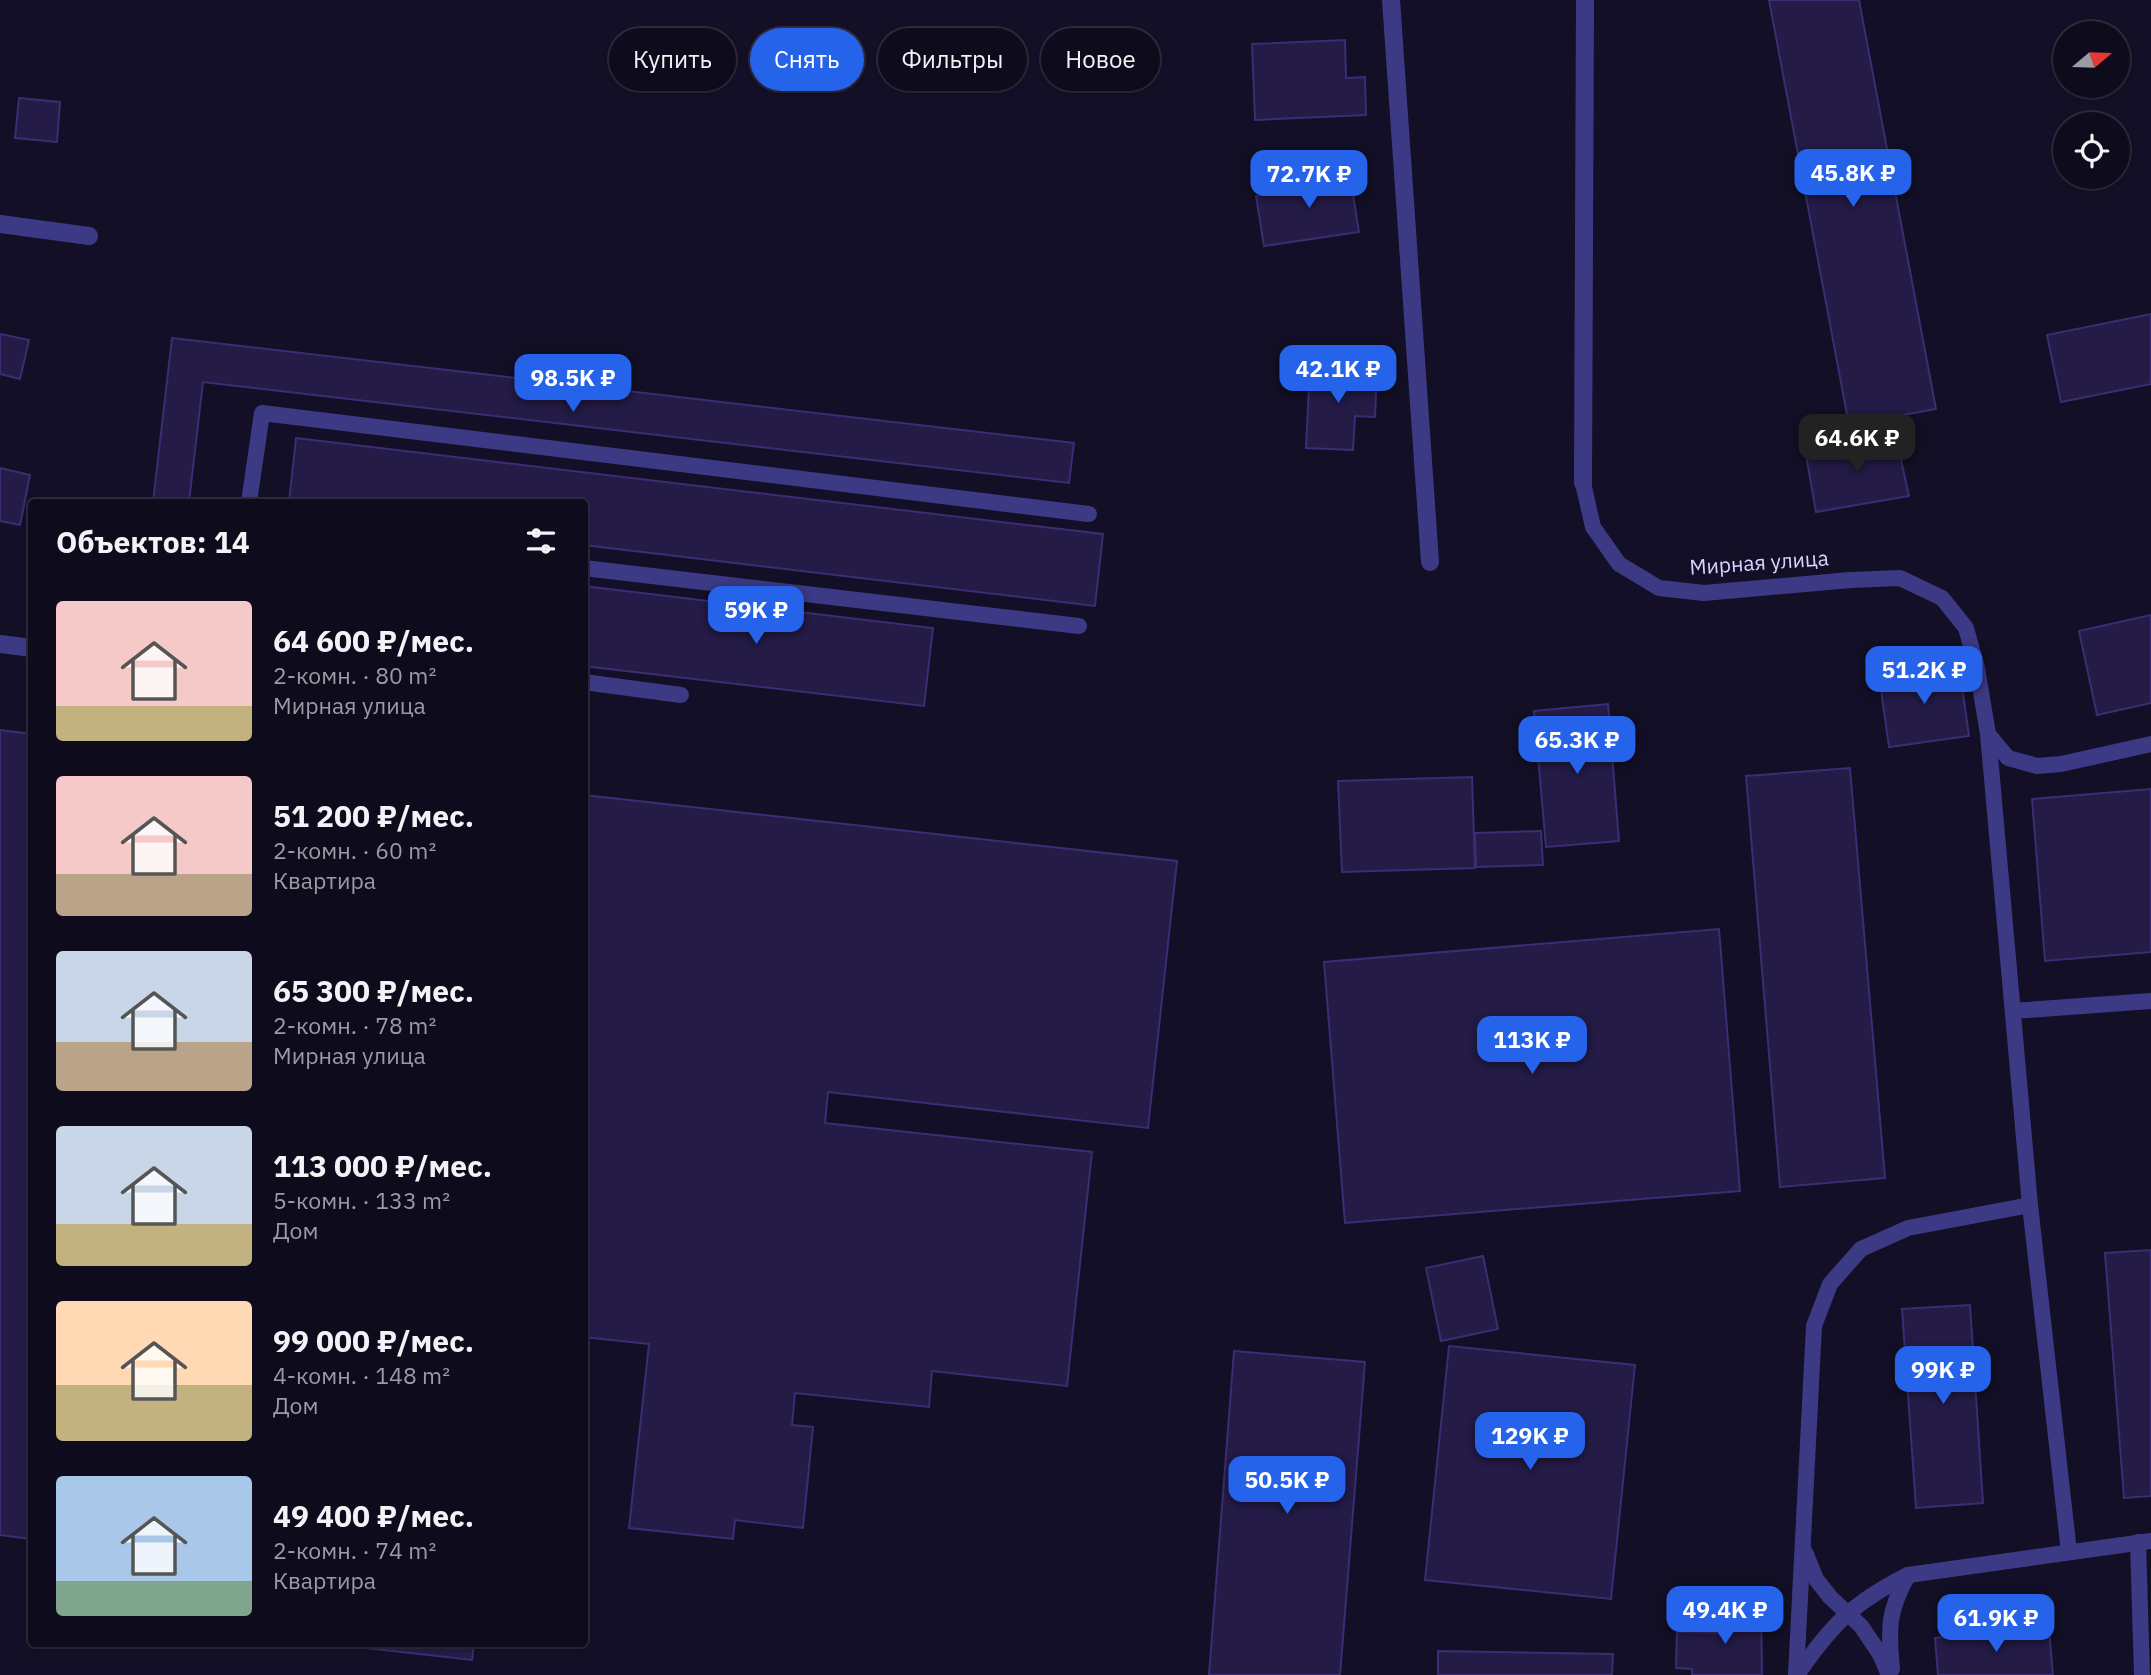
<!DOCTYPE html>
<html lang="ru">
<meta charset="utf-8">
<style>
:root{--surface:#0e0b1c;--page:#1c1929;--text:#f1f3f6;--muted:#9b9ba3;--line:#2e2b3b;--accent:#2563eb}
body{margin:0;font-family:"IBM Plex Sans",sans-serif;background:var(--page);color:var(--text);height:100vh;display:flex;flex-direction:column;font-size:26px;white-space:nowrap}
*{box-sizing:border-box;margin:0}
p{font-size:23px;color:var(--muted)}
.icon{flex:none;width:38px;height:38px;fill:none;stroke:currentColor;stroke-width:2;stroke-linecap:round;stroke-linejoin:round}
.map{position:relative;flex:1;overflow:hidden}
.drawer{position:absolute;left:28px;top:499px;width:560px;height:1148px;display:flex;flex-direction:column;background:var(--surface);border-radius:7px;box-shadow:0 2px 5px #0004,0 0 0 2px var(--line)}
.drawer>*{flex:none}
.guide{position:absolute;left:609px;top:28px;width:665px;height:63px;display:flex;gap:14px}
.needle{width:46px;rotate:71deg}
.tools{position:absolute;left:2053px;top:21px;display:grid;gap:14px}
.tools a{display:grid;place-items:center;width:77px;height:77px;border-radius:50%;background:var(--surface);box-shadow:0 2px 5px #0004,0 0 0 2px var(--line);font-size:35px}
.price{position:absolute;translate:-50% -60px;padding:0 16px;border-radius:14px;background:var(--accent);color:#fff;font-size:23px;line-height:46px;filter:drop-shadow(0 2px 4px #0008)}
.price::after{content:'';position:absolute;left:50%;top:42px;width:21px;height:16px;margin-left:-10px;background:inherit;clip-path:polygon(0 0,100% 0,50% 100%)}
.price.selected{background:#222;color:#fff}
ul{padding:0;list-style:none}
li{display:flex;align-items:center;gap:21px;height:175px;padding:0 28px}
li span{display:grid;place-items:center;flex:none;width:196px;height:140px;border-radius:7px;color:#555}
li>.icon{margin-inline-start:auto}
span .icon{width:84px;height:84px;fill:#fffc;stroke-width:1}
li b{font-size:30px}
h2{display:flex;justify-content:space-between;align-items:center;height:84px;padding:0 28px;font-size:30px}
.pill{padding:0 24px;border-radius:32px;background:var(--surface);box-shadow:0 2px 5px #0004,0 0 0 2px var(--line);font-size:24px;line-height:63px}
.pill.selected{background:var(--accent);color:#fff}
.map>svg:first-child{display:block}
.building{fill:#241b47;stroke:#3b2d73;stroke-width:2}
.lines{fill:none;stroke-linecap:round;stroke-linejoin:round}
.service{stroke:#3d3a85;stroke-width:16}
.minor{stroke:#3d3a85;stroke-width:18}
.labels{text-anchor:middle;stroke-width:5;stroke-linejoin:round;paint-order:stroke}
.street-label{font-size:21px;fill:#d9d4ff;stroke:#130f26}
</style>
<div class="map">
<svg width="2151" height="1675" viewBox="0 0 2151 1675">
<rect width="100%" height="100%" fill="#130f26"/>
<g class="building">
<path d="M 1769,0 L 1859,0 L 1936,409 L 1849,425 Z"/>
<path d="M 1345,40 L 1346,78 L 1365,77 L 1366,115 L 1255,120 L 1252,44 Z"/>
<path d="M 19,98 L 60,102 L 57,142 L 15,138 Z"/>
<path d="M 1349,170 L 1359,232 L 1264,246 L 1256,196 L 1300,188 L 1299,177 Z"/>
<path d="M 2151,314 L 2151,384 L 2061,402 L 2047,335 Z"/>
<path d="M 0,334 L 29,340 L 20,379 L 0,374 Z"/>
<path d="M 172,338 L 1074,443 L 1069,483 L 203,382 L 189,502 L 153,502 Z"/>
<path d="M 1310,366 L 1377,370 L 1375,417 L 1355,416 L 1353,450 L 1306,448 Z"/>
<path d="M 1895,433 L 1909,496 L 1816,512 L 1806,455 Z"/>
<path d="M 296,438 L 1103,534 L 1095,606 L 584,545 L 584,502 L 289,502 Z"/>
<path d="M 0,468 L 30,475 L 20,525 L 0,521 Z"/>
<path d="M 584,586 L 933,628 L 924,706 L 584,666 Z"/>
<path d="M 2151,615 L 2151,703 L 2097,715 L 2079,631 Z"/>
<path d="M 1959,665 L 1969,736 L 1889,747 L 1879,676 Z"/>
<path d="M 1608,704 L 1619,841 L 1546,847 L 1534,711 Z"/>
<path d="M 0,730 L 32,734 L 32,1539 L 0,1535 Z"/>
<path d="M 1850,768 L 1885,1178 L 1780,1187 L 1746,776 Z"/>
<path d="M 1472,777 L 1475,868 L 1342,872 L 1338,781 Z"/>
<path d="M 2151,789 L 2151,952 L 2045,961 L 2032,799 Z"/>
<path d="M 584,795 L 1177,861 L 1148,1128 L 828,1092 L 825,1123 L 1092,1152 L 1067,1386 L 932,1371 L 929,1407 L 795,1393 L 792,1425 L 813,1427 L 803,1528 L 735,1520 L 733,1539 L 629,1528 L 649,1344 L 584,1337 Z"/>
<path d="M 1541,831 L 1543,865 L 1476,867 L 1475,833 Z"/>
<path d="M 1719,929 L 1740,1191 L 1345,1223 L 1324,962 Z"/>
<path d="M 2151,1250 L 2151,1496 L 2124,1498 L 2105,1253 Z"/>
<path d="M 1483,1256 L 1498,1329 L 1441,1341 L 1426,1268 Z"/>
<path d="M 1970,1305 L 1983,1503 L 1916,1508 L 1902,1309 Z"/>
<path d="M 1449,1346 L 1635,1365 L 1611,1599 L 1425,1580 Z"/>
<path d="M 1234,1351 L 1365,1362 L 1340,1675 L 1209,1675 Z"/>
<path d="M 1724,1606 L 1761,1607 L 1762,1675 L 1692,1675 L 1692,1669 L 1676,1668 L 1677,1632 L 1723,1633 Z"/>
<path d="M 2049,1628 L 2053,1675 L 1938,1675 L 1935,1638 Z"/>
<path d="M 321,1643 L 474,1643 L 472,1660 Z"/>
<path d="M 1438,1651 L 1613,1654 L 1612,1675 L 1438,1675 Z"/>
</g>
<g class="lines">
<g class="service">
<path d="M 1583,483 L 1593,527 L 1619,564 L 1659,588 L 1704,593 L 1850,580 L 1900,578 L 1942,598 L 1966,628 L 1977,668 L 1988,734 L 2008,758 L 2037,766 L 2061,764 L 2151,744"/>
<path d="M 249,502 L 262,413 L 1089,514"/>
<path d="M 584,568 L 1079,626"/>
<path d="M 584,682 L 681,695"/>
<path d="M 1988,734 L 2030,1205 L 2069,1552"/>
<path d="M 2013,1011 L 2151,1001"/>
<path d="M 2138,1542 L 2142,1675"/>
<path d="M 1805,1552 L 1816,1579 L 1830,1597 L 1861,1626 L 1880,1654 L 1889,1675"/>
<path d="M 1892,1669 C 1888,1628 1888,1611 1908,1575"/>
<path d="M 1796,1675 L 1814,1326 L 1830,1284 L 1861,1249 L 1908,1228 L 2030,1205"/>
<path d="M 1797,1675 C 1831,1625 1854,1602 1908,1575 L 2151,1541"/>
</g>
<g class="minor">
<path d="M 1391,0 L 1430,562"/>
<path d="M 0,224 L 89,236"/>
<path d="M 1583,483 L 1585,0"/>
<path d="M 0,644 L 32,648"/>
</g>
</g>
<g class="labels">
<g class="street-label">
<text transform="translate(1759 563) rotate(-4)" y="7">Мирная улица</text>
</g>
</g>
</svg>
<div class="tools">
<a><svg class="needle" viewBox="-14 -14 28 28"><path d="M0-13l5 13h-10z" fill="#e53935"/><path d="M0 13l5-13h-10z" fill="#9b9ba3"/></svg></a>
<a><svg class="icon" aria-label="locate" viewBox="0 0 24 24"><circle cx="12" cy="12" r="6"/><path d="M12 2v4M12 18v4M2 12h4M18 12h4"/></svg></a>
</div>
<b class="price" style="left:1853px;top:209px">45.8K ₽</b>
<b class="price" style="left:1309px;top:210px">72.7K ₽</b>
<b class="price" style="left:1338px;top:405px">42.1K ₽</b>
<b class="price" style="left:573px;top:414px">98.5K ₽</b>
<b class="price selected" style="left:1857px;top:474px">64.6K ₽</b>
<b class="price" style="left:756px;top:646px">59K ₽</b>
<b class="price" style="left:1924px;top:706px">51.2K ₽</b>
<b class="price" style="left:1577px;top:776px">65.3K ₽</b>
<b class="price" style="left:1532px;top:1076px">113K ₽</b>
<b class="price" style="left:1943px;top:1406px">99K ₽</b>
<b class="price" style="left:1530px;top:1472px">129K ₽</b>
<b class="price" style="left:1287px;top:1516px">50.5K ₽</b>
<b class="price" style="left:1725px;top:1646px">49.4K ₽</b>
<b class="price" style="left:1996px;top:1654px">61.9K ₽</b>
<div class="guide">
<a class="pill">Купить</a>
<a class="pill selected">Снять</a>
<a class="pill">Фильтры</a>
<a class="pill">Новое</a>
</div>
<section class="drawer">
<h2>Объектов: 14<svg class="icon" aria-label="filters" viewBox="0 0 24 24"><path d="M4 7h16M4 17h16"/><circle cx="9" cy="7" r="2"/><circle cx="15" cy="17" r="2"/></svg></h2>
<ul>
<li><span style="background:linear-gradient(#f6c9c9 75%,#c2b280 0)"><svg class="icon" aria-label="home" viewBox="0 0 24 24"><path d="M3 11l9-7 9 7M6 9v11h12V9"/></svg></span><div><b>64 600 ₽/мес.</b><p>2-комн. · 80 m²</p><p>Мирная улица</p></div></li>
<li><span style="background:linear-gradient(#f6c9c9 70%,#b9a48a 0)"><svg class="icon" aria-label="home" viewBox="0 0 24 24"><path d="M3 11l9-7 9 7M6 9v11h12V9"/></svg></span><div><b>51 200 ₽/мес.</b><p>2-комн. · 60 m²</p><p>Квартира</p></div></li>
<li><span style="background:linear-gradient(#c9d6e8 65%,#b9a48a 0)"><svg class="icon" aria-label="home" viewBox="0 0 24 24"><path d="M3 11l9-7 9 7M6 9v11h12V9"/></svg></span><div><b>65 300 ₽/мес.</b><p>2-комн. · 78 m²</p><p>Мирная улица</p></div></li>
<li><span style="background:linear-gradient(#c9d6e8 70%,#c2b280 0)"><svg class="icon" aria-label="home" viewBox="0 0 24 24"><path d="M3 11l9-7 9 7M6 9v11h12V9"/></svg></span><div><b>113 000 ₽/мес.</b><p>5-комн. · 133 m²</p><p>Дом</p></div></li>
<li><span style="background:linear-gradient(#ffd9b3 60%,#c2b280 0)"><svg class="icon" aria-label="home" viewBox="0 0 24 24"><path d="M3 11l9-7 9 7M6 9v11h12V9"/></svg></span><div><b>99 000 ₽/мес.</b><p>4-комн. · 148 m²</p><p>Дом</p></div></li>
<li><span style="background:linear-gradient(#a9c7e8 75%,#7fa58c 0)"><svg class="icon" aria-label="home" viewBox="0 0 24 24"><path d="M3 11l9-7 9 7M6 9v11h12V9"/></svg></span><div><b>49 400 ₽/мес.</b><p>2-комн. · 74 m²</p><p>Квартира</p></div></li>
</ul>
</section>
</div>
